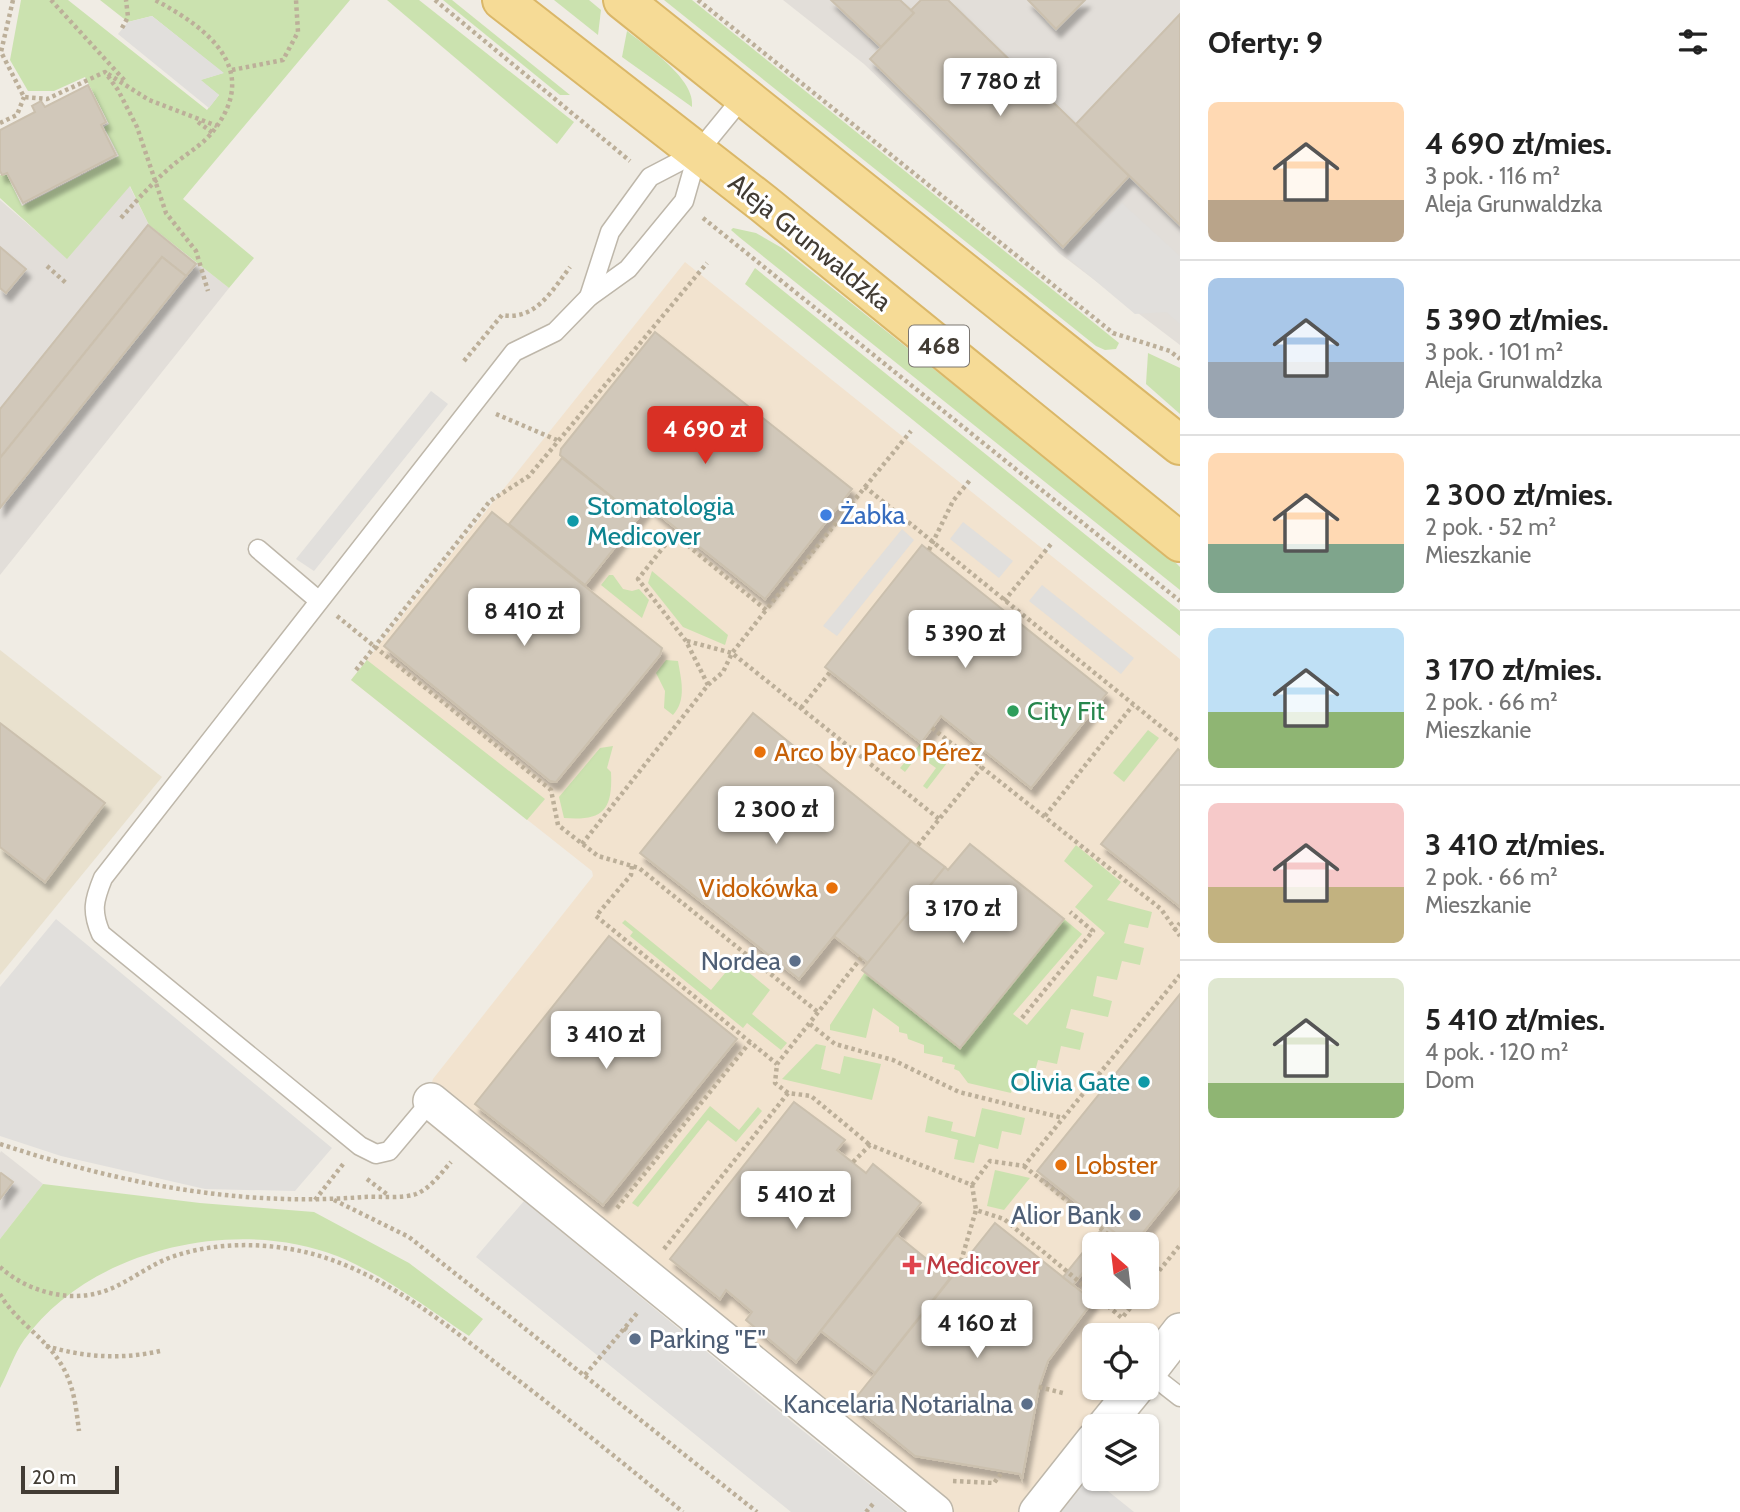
<!DOCTYPE html>
<html lang="pl">
<meta charset="utf-8">
<style>
:root{--surface:#fff;--page:#f2f2f2;--text:#222;--muted:#767676;--line:#e0e0e0;--accent:#d93025}
body{margin:0;font-family:Cabin,sans-serif;background:var(--page);color:var(--text);height:100vh;display:flex;flex-direction:column;font-size:26px;white-space:nowrap}
*{box-sizing:border-box;margin:0}
p{font-size:23px;color:var(--muted)}
.icon{flex:none;width:38px;height:38px;fill:none;stroke:currentColor;stroke-width:2;stroke-linecap:round;stroke-linejoin:round}
.map{position:relative;flex:1;overflow:hidden}
.sheet{display:flex;flex-direction:column;background:var(--surface);width:560px}
.sheet>*{flex:none}
.needle{width:46px;rotate:332deg}
.tools{position:absolute;left:1082px;top:1232px;display:grid;gap:14px}
.tools a{display:grid;place-items:center;width:77px;height:77px;border-radius:10px;background:var(--surface);box-shadow:0 2px 5px #0004;font-size:35px}
.scale{position:absolute;left:21px;bottom:18px;width:98px;box-sizing:border-box;padding-left:7px;border:4px solid #423c34;border-top:0;font-size:19px;line-height:24px;white-space:nowrap;color:#423c34;-webkit-text-stroke:5px #fff;paint-order:stroke}
.price{position:absolute;translate:-50% -60px;padding:0 16px;border-radius:7px;background:#fff;color:#222;font-size:23px;line-height:46px;filter:drop-shadow(0 2px 4px #0008)}
.price::after{content:'';position:absolute;left:50%;top:42px;width:21px;height:16px;margin-left:-10px;background:inherit;clip-path:polygon(0 0,100% 0,50% 100%)}
.price.current{background:var(--accent);color:#fff}
ul{padding:0;list-style:none}
li{display:flex;align-items:center;gap:21px;height:175px;padding:0 28px}
li+li{border-top:2px solid var(--line)}
li span{display:grid;place-items:center;flex:none;width:196px;height:140px;border-radius:10px;color:#555}
li>.icon{margin-inline-start:auto}
span .icon{width:84px;height:84px;fill:#fffc;stroke-width:1}
li b{font-size:30px}
h2{display:flex;justify-content:space-between;align-items:center;height:84px;padding:0 28px;font-size:30px}
main{display:flex;flex:1;min-height:0}
.map>svg:first-child{display:block}
.commercial{fill:#f2e3cf;fill-rule:evenodd}
.industrial{fill:#e2ded9}
.education{fill:#e9e1ce}
.green{fill:#cbe2af}
.parking{fill:#e1dfdc}
.building{fill:#d1c8ba;stroke:#cbc0ae;stroke-width:2;filter:url(#shadow)}
.lines{fill:none;stroke-linecap:round;stroke-linejoin:round}
.service-casing{stroke:#beb7aa;stroke-width:21}
.minor-casing{stroke:#beb7aa;stroke-width:38}
.primary-casing{stroke:#dab768;stroke-width:42}
.path{stroke:#bcaf99;stroke-width:4.5;stroke-dasharray:3.5 3.5;stroke-linecap:butt}
.service{stroke:#fff;stroke-width:18}
.minor{stroke:#fff;stroke-width:35}
.primary{stroke:#f6db96;stroke-width:38}
.shop-dot{fill:#3f7fe0;stroke:#fff;stroke-width:2.5}
.culture-dot{fill:#0f9aa8;stroke:#fff;stroke-width:2.5}
.leisure-dot{fill:#2e9e5b;stroke:#fff;stroke-width:2.5}
.food-dot{fill:#e8710a;stroke:#fff;stroke-width:2.5}
.service-dot{fill:#5c6f8a;stroke:#fff;stroke-width:2.5}
.health-dot{fill:#e0444e;stroke:#fff;stroke-width:2.5}
.labels{text-anchor:middle;stroke-width:6;stroke-linejoin:round;paint-order:stroke}
.shield{fill:#fff;stroke:#7b7671;stroke-width:2}
.shield-label{font-size:24px;font-weight:bold;fill:#423c34}
.street-label{font-size:26px;fill:#423c34;stroke:#fff}
.culture-label{font-size:26px;fill:#0d838f;stroke:#fff;text-anchor:start}
.shop-label{font-size:26px;fill:#366cbe;stroke:#fff;text-anchor:start}
.leisure-label{font-size:26px;fill:#27864d;stroke:#fff;text-anchor:start}
.food-label{font-size:26px;fill:#c56008;stroke:#fff;text-anchor:start}
.service-label{font-size:26px;fill:#4e5e75;stroke:#fff;text-anchor:end}
.health-label{font-size:26px;fill:#be3a42;stroke:#fff;text-anchor:start}
</style>
<main>
<div class="map">
<svg width="1180" height="1512" viewBox="0 0 1180 1512">
<defs>
<filter id="shadow"><feDropShadow dx="4.5" dy="8" stdDeviation="2" flood-color="#0004"/></filter>
</defs>
<rect width="100%" height="100%" fill="#f0ece4"/>
<path class="commercial" d="M 685,262 L 1180,659 L 1180,1361 L 1127,1426 L 1094,1426 L 1058,1512 L 906,1512 L 415,1113 L 427,1099 L 433,1079 L 593,876 L 592,871 L 351,680 ZM 1094,1244 L 1146,1244 L 1146,1297 L 1094,1297 ZM 1094,1335 L 1146,1335 L 1146,1388 L 1094,1388 Z"/>
<g class="industrial">
<path d="M 783,0 L 1180,0 L 1180,345 L 1059,253 L 864,64 Z"/>
<path d="M 129,185 L 149,225 L 229,288 L 0,575 L 0,200 L 67,258 Z"/>
<path d="M 1,1151 L 43,1184 L 0,1239 L 0,1153 Z"/>
</g>
<path class="education" d="M 0,650 L 162,777 L 0,975 Z"/>
<g class="green">
<path d="M 21,0 L 68,0 L 207,110 L 219,95 L 200,80 L 223,73 L 152,16 L 128,22 L 100,0 L 350,0 L 183,199 L 254,258 L 229,288 L 149,225 L 130,186 L 67,259 L 0,198 L 0,175 L 7,175 L 22,206 L 119,156 L 104,127 L 109,124 L 85,77 L 54,91 L 28,91 L 10,60 Z"/>
<path d="M 387,0 L 419,0 L 574,122 L 557,144 Z"/>
<path d="M 443,0 L 452,0 L 570,95 L 560,95 Z"/>
<path d="M 554,0 L 589,0 L 601,10 L 598,35 Z"/>
<path d="M 664,0 L 692,0 L 1119,343 L 1116,349 L 1105,350 L 1096,346 Z"/>
<path d="M 627,31 C 647,47 696,79 692,107 L 622,57 Z"/>
<path d="M 733,228 L 756,233 L 782,248 L 1173,560 L 1180,567 L 1180,590 L 739,237 L 731,230 Z"/>
<path d="M 755,268 L 1180,611 L 1180,636 L 745,284 Z"/>
<path d="M 1148,353 L 1180,368 L 1180,414 L 1146,384 Z"/>
<path d="M 652,571 L 728,635 L 725,645 L 683,627 L 648,583 Z"/>
<path d="M 609,575 L 613,575 L 623,589 L 632,591 L 639,589 L 649,600 L 642,618 L 601,585 Z"/>
<path d="M 367,660 L 545,799 L 527,820 L 351,680 Z"/>
<path d="M 666,660 L 678,661 C 681,679 687,700 673,715 L 664,708 L 665,691 L 656,673 Z"/>
<path d="M 1148,730 L 1159,738 L 1124,782 L 1113,773 Z"/>
<path d="M 921,743 L 947,763 L 927,789 L 923,786 L 936,768 L 918,755 L 905,772 L 900,768 Z"/>
<path d="M 613,746 L 607,768 L 611,772 C 613,811 602,821 564,818 L 559,797 L 600,748 Z"/>
<path d="M 1076,845 L 1121,882 L 1107,900 L 1152,912 L 1148,928 L 1129,924 L 1124,943 L 1144,948 L 1140,965 L 1122,961 L 1117,980 L 1097,976 L 1093,996 L 1112,1001 L 1108,1017 L 1071,1009 L 1066,1028 L 1084,1033 L 1080,1050 L 1061,1046 L 1057,1064 L 1038,1060 L 1033,1079 L 1015,1075 L 1011,1093 L 968,1083 L 959,1071 L 954,1069 L 955,1065 L 942,1062 L 943,1057 L 924,1053 L 924,1045 L 908,1039 L 907,1034 L 899,1032 L 899,1027 L 873,1008 L 866,1038 L 830,1030 L 830,1025 L 865,972 L 960,1048 L 1064,919 L 1082,934 L 1013,1014 L 1027,1025 L 1105,933 L 1075,907 L 1093,886 L 1064,861 Z"/>
<path d="M 625,920 L 711,990 L 735,961 L 770,990 L 752,1014 L 787,1043 L 781,1050 L 747,1023 L 743,1028 L 630,936 L 633,932 L 622,923 Z"/>
<path d="M 816,1044 L 826,1046 L 821,1069 L 840,1074 L 844,1056 L 881,1064 L 872,1100 L 782,1079 Z"/>
<path d="M 710,1106 L 739,1130 L 758,1107 L 762,1111 L 736,1142 L 708,1120 L 638,1207 L 632,1203 Z"/>
<path d="M 982,1108 L 1025,1118 L 1021,1135 L 1002,1131 L 998,1149 L 979,1144 L 974,1163 L 954,1159 L 958,1140 L 925,1132 L 928,1116 L 953,1122 L 951,1131 L 975,1137 Z"/>
<path d="M 995,1170 L 1030,1178 L 1004,1210 L 987,1206 Z"/>
<path d="M 43,1184 L 200,1203 L 314,1212 L 409,1263 L 483,1319 L 469,1336 C 427,1308 384,1275 337,1256 C 235,1216 89,1249 24,1340 C 14,1354 8,1373 0,1388 L 0,1239 Z"/>
</g>
<g class="parking">
<path d="M 152,16 L 224,73 L 201,80 L 219,95 L 209,108 L 118,34 L 128,22 Z"/>
<path d="M 1122,203 L 1180,256 L 1180,324 L 1166,312 L 1135,314 L 1067,257 Z"/>
<path d="M 431,391 L 448,404 L 314,571 L 296,559 Z"/>
<path d="M 963,522 L 1013,561 L 999,578 L 950,539 Z"/>
<path d="M 902,529 L 914,540 L 837,636 L 823,626 Z"/>
<path d="M 1042,585 L 1134,658 L 1121,674 L 1029,601 Z"/>
<path d="M 56,919 L 332,1148 L 295,1191 L 205,1189 L 61,1156 L 0,1136 L 0,987 Z"/>
<path d="M 524,1201 L 792,1422 L 904,1512 L 791,1512 L 476,1257 Z"/>
<path d="M 1088,1475 L 1134,1512 L 1058,1512 Z"/>
</g>
<g class="building">
<path d="M 831,0 L 900,0 L 914,13 L 881,47 Z"/>
<path d="M 921,0 L 948,0 L 1129,176 L 1063,247 L 870,59 L 914,13 L 911,10 Z"/>
<path d="M 1028,0 L 1085,0 L 1056,29 Z"/>
<path d="M 1180,14 L 1180,225 L 1076,124 Z"/>
<path d="M 88,85 L 106,122 L 101,125 L 116,155 L 23,203 L 7,173 L 2,175 L 0,171 L 0,130 L 35,112 L 32,106 L 41,101 L 45,107 Z"/>
<path d="M 148,225 L 196,264 L 186,276 L 162,257 L 0,458 L 0,409 Z"/>
<path d="M 0,247 L 26,269 L 6,293 L 0,288 Z"/>
<path d="M 162,257 L 186,276 L 0,508 L 0,458 Z"/>
<path d="M 655,332 L 852,489 L 765,599 L 648,506 L 638,518 L 560,455 L 561,449 Z"/>
<path d="M 562,458 L 638,518 L 585,585 L 509,524 Z"/>
<path d="M 492,512 L 662,648 L 660,655 L 556,782 L 550,781 L 384,646 Z"/>
<path d="M 922,545 L 1107,693 L 1031,788 L 941,716 L 921,743 L 825,667 Z"/>
<path d="M 753,713 L 911,841 L 799,979 L 640,853 Z"/>
<path d="M 0,723 L 105,803 L 45,882 L 0,847 Z"/>
<path d="M 1178,749 L 1180,751 L 1180,907 L 1101,844 Z"/>
<path d="M 911,841 L 945,867 L 868,963 L 834,936 Z"/>
<path d="M 970,844 L 1064,919 L 960,1048 L 862,970 L 945,867 L 948,870 Z"/>
<path d="M 609,936 L 737,1039 L 603,1205 L 475,1104 Z"/>
<path d="M 1180,994 L 1180,1187 L 1134,1244 L 1129,1244 L 1037,1171 Z"/>
<path d="M 794,1102 L 845,1140 L 837,1150 L 866,1173 L 873,1164 L 921,1203 L 796,1362 L 746,1320 L 752,1312 L 738,1300 L 726,1290 L 720,1299 L 670,1259 Z"/>
<path d="M 1,1173 L 13,1182 L 0,1199 L 0,1174 Z"/>
<path d="M 995,1223 L 1093,1301 L 1048,1361 L 1039,1387 L 1022,1479 L 1020,1474 L 915,1456 L 851,1404 Z"/>
<path d="M 1105,1225 L 1114,1232 L 1105,1244 L 1094,1244 L 1094,1258 L 1073,1285 L 1063,1277 Z"/>
<path d="M 897,1235 L 950,1278 L 875,1373 L 821,1331 Z"/>
</g>
<g class="lines">
<defs>
<g id="service">
<path d="M 589,297 L 610,232 L 650,177 L 698,152"/>
<path d="M 258,549 L 318,600"/>
<path d="M 431,1101 L 389,1151 L 376,1154 L 360,1146 L 101,934 C 91,911 94,900 103,878 L 514,352 L 555,332 L 589,297 L 628,269 L 684,201 L 698,152 L 743,97"/>
<path d="M 1148,1372 L 1180,1397"/>
</g>
<g id="minor">
<path d="M 431,1101 L 935,1512"/>
<path d="M 1146,1375 L 1180,1331"/>
<path d="M 1105,1426 L 1136,1388"/>
<path d="M 1037,1512 L 1094,1440"/>
</g>
<g id="primary">
<path d="M 502,0 L 764,204 L 1180,542"/>
<path d="M 623,0 L 1180,445"/>
</g>
</defs>
<use href="#service" class="service-casing"/>
<use href="#minor" class="minor-casing"/>
<use href="#primary" class="primary-casing"/>
<g class="path">
<path d="M 13,0 L 1,52 L 24,97 L 47,99 L 105,72 L 118,90 L 137,127 L 166,213 L 196,251 L 208,291"/>
<path d="M 51,0 L 126,82"/>
<path d="M 435,0 L 630,161"/>
<path d="M 698,0 L 1113,333 L 1170,351 L 1180,359"/>
<path d="M 122,28 L 128,17 L 126,0"/>
<path d="M 232,70 L 283,60 L 298,32 L 296,0"/>
<path d="M 108,74 L 149,100 L 217,126"/>
<path d="M 198,122 L 213,133"/>
<path d="M 0,123 L 17,115 L 24,97"/>
<path d="M 121,218 C 138,199 154,181 173,165 C 186,154 204,144 214,130 C 261,69 208,28 155,0"/>
<path d="M 703,218 L 1180,601"/>
<path d="M 47,266 L 66,283"/>
<path d="M 464,361 L 502,315 C 535,321 552,291 570,267"/>
<path d="M 496,414 L 557,440"/>
<path d="M 865,487 L 911,431"/>
<path d="M 929,550 L 953,501 L 970,480"/>
<path d="M 1004,601 L 1051,544"/>
<path d="M 337,616 L 551,790 L 558,825 L 598,856 L 639,868 L 819,1013"/>
<path d="M 687,641 L 732,653 L 939,819"/>
<path d="M 356,670 L 490,501 L 529,476 L 707,263"/>
<path d="M 708,685 L 686,641 L 638,579 L 674,534 L 766,610 L 865,487 L 1180,742"/>
<path d="M 801,708 L 831,671"/>
<path d="M 932,728 L 1161,909 L 1180,936"/>
<path d="M 1045,816 L 1133,705"/>
<path d="M 582,844 L 708,685 L 723,672 L 732,653 L 766,610"/>
<path d="M 918,845 L 982,767"/>
<path d="M 632,866 L 631,875 L 596,916 L 750,1042"/>
<path d="M 1174,931 L 1180,923"/>
<path d="M 1022,1018 L 1093,931 L 1070,912"/>
<path d="M 810,1024 L 835,1044 L 893,1060 L 959,1092 L 1063,1118"/>
<path d="M 788,1093 L 775,1083 L 777,1064 L 861,958"/>
<path d="M 0,1144 C 119,1183 237,1207 363,1197 C 379,1196 402,1199 416,1194 C 431,1188 441,1173 451,1162"/>
<path d="M 853,1162 L 870,1145 L 972,1185 L 976,1210"/>
<path d="M 1024,1166 L 1120,1244"/>
<path d="M 367,1179 L 388,1195"/>
<path d="M 972,1185 L 990,1161 L 1024,1166 L 1180,975"/>
<path d="M 315,1200 L 344,1163"/>
<path d="M 334,1200 L 409,1237 L 757,1512"/>
<path d="M 617,1208 L 750,1042 L 777,1064"/>
<path d="M 664,1249 L 788,1093 L 811,1096 L 870,1145"/>
<path d="M 1146,1265 L 1157,1274"/>
<path d="M 0,1267 C 25,1290 65,1302 98,1293 C 123,1287 145,1267 169,1258 C 212,1242 262,1242 305,1252 C 378,1269 443,1322 501,1367 C 563,1414 623,1463 683,1512"/>
<path d="M 959,1268 L 976,1210 L 1004,1219 L 1094,1294"/>
<path d="M 1146,1287 L 1180,1245"/>
<path d="M 0,1294 C 15,1321 45,1337 61,1364 C 74,1385 76,1407 79,1431"/>
<path d="M 1097,1297 L 1122,1318 L 1139,1297"/>
<path d="M 624,1328 L 633,1336"/>
<path d="M 46,1346 C 84,1357 120,1360 160,1351"/>
<path d="M 585,1375 L 638,1312"/>
<path d="M 1039,1387 L 1063,1393"/>
<path d="M 953,1481 L 994,1483 L 1002,1472"/>
<path d="M 866,1512 L 873,1504"/>
</g>
<use href="#service" class="service"/>
<use href="#minor" class="minor"/>
<use href="#primary" class="primary"/>
</g>
<circle class="shop-dot" cx="826" cy="515" r="7"/>
<g class="culture-dot">
<circle cx="573" cy="521" r="7"/>
<circle cx="1144" cy="1082" r="7"/>
</g>
<circle class="leisure-dot" cx="1013" cy="711" r="7"/>
<g class="food-dot">
<circle cx="760" cy="752" r="7"/>
<circle cx="832" cy="888" r="7"/>
<circle cx="1061" cy="1165" r="7"/>
</g>
<g class="service-dot">
<circle cx="795" cy="961" r="7"/>
<circle cx="1135" cy="1215" r="7"/>
<circle cx="635" cy="1339" r="7"/>
<circle cx="1027" cy="1404" r="7"/>
</g>
<path class="health-dot" d="M908.5 1254.5h7v7h7v7h-7v7h-7v-7h-7v-7h7z"/>
<g class="labels">
<rect class="shield" x="909" y="325.5" width="60" height="41" rx="5"/>
<g class="shield-label">
<text x="939" y="354">468</text>
</g>
<g class="street-label">
<text transform="translate(810 242) rotate(39)" y="9">Aleja Grunwaldzka</text>
</g>
<g class="culture-label">
<text x="587" y="515">Stomatologia<tspan x="587" dy="30">Medicover</tspan></text>
<text x="1130" y="1091" text-anchor="end">Olivia Gate</text>
</g>
<g class="shop-label">
<text x="840" y="524">Żabka</text>
</g>
<g class="leisure-label">
<text x="1027" y="720">City Fit</text>
</g>
<g class="food-label">
<text x="774" y="761">Arco by Paco Pérez</text>
<text x="818" y="897" text-anchor="end">Vidokówka</text>
<text x="1075" y="1174">Lobster</text>
</g>
<g class="service-label">
<text x="781" y="970">Nordea</text>
<text x="1121" y="1224">Alior Bank</text>
<text x="649" y="1348" text-anchor="start">Parking "E"</text>
<text x="1013" y="1413">Kancelaria Notarialna</text>
</g>
<g class="health-label">
<text x="926" y="1274">Medicover</text>
</g>
</g>
</svg>
<div class="tools">
<a><svg class="needle" viewBox="-14 -14 28 28"><path d="M0-13l5 13h-10z" fill="#e53935"/><path d="M0 13l5-13h-10z" fill="#767676"/></svg></a>
<a><svg class="icon" aria-label="locate" viewBox="0 0 24 24"><circle cx="12" cy="12" r="6"/><path d="M12 2v4M12 18v4M2 12h4M18 12h4"/></svg></a>
<a><svg class="icon" aria-label="layers" viewBox="0 0 24 24"><path d="M12 4l9 5-9 5-9-5zM3 14l9 5 9-5"/></svg></a>
</div>
<div class="scale">20 m</div>
<b class="price" style="left:1000px;top:118px">7 780 zł</b>
<b class="price current" style="left:705px;top:466px">4 690 zł</b>
<b class="price" style="left:524px;top:648px">8 410 zł</b>
<b class="price" style="left:965px;top:670px">5 390 zł</b>
<b class="price" style="left:776px;top:846px">2 300 zł</b>
<b class="price" style="left:963px;top:945px">3 170 zł</b>
<b class="price" style="left:606px;top:1071px">3 410 zł</b>
<b class="price" style="left:796px;top:1231px">5 410 zł</b>
<b class="price" style="left:977px;top:1360px">4 160 zł</b>
</div>
<section class="sheet">
<h2>Oferty: 9<svg class="icon" aria-label="filters" viewBox="0 0 24 24"><path d="M4 7h16M4 17h16"/><circle cx="9" cy="7" r="2"/><circle cx="15" cy="17" r="2"/></svg></h2>
<ul>
<li><span style="background:linear-gradient(#ffd9b3 70%,#b9a48a 0)"><svg class="icon" aria-label="home" viewBox="0 0 24 24"><path d="M3 11l9-7 9 7M6 9v11h12V9"/></svg></span><div><b>4 690 zł/mies.</b><p>3 pok. · 116 m²</p><p>Aleja Grunwaldzka</p></div></li>
<li><span style="background:linear-gradient(#a9c7e8 60%,#9aa5b1 0)"><svg class="icon" aria-label="home" viewBox="0 0 24 24"><path d="M3 11l9-7 9 7M6 9v11h12V9"/></svg></span><div><b>5 390 zł/mies.</b><p>3 pok. · 101 m²</p><p>Aleja Grunwaldzka</p></div></li>
<li><span style="background:linear-gradient(#ffd9b3 65%,#7fa58c 0)"><svg class="icon" aria-label="home" viewBox="0 0 24 24"><path d="M3 11l9-7 9 7M6 9v11h12V9"/></svg></span><div><b>2 300 zł/mies.</b><p>2 pok. · 52 m²</p><p>Mieszkanie</p></div></li>
<li><span style="background:linear-gradient(#bfe0f5 60%,#8fb573 0)"><svg class="icon" aria-label="home" viewBox="0 0 24 24"><path d="M3 11l9-7 9 7M6 9v11h12V9"/></svg></span><div><b>3 170 zł/mies.</b><p>2 pok. · 66 m²</p><p>Mieszkanie</p></div></li>
<li><span style="background:linear-gradient(#f6c9c9 60%,#c2b280 0)"><svg class="icon" aria-label="home" viewBox="0 0 24 24"><path d="M3 11l9-7 9 7M6 9v11h12V9"/></svg></span><div><b>3 410 zł/mies.</b><p>2 pok. · 66 m²</p><p>Mieszkanie</p></div></li>
<li><span style="background:linear-gradient(#dfe7d0 75%,#8fb573 0)"><svg class="icon" aria-label="home" viewBox="0 0 24 24"><path d="M3 11l9-7 9 7M6 9v11h12V9"/></svg></span><div><b>5 410 zł/mies.</b><p>4 pok. · 120 m²</p><p>Dom</p></div></li>
</ul>
</section>
</main>
